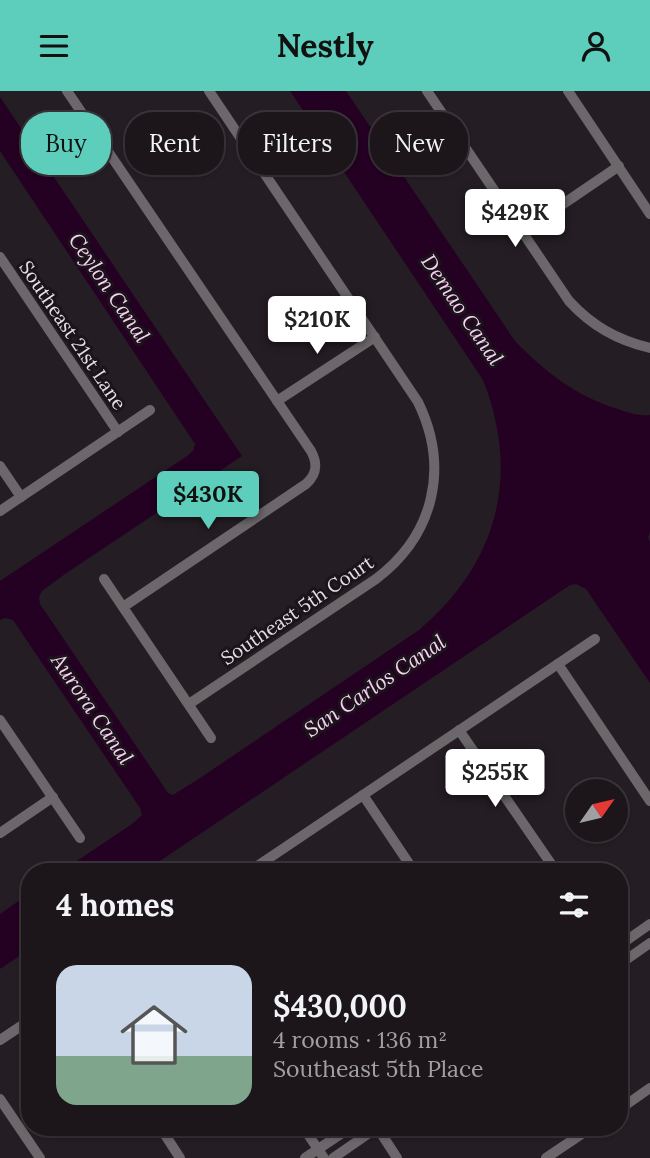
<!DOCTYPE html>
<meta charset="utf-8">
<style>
:root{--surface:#1c161b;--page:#292328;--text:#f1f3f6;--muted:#a09fa3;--line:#3a353a;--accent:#5ccebb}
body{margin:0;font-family:Lora,serif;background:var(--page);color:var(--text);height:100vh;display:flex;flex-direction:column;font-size:26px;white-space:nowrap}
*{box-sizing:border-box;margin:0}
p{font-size:23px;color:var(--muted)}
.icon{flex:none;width:38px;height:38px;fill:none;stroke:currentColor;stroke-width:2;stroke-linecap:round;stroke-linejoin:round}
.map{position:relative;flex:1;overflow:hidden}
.side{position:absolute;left:21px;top:772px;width:607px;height:273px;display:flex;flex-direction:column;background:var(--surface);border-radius:28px;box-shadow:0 2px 5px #0004,0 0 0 2px var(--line)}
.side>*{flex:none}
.banner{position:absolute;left:21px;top:21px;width:609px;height:63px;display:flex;gap:14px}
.needle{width:46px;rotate:56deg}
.tools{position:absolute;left:565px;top:688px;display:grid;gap:14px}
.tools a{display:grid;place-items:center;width:63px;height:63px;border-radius:50%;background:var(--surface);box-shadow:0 2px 5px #0004,0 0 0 2px var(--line);font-size:35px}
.price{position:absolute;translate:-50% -60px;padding:0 16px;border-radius:7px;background:#fff;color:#222;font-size:23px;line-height:46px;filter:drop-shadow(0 2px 4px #0008)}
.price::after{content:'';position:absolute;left:50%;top:42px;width:21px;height:16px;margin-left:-10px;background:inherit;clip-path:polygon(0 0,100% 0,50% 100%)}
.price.on{background:var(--accent);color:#111}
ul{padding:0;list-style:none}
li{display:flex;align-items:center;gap:21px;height:175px;padding:0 35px}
li span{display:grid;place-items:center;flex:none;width:196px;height:140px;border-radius:21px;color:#555}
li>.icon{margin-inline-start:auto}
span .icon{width:84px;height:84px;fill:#fffc;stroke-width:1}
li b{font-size:30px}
h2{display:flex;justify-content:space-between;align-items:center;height:84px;padding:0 35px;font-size:30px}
.pill{padding:0 24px;border-radius:28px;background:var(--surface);box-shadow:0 2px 5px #0004,0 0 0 2px var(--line);font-size:24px;line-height:63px}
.pill.on{background:var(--accent);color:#111}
header{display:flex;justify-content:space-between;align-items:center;height:91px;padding:0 35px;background:var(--accent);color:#111;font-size:32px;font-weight:800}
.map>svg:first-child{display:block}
.water{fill:#240122}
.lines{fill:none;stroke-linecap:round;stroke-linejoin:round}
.minor{stroke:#6c676b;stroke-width:10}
.labels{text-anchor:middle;stroke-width:6;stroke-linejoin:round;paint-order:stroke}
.street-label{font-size:19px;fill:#e6e0e5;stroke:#1b141a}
.water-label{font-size:21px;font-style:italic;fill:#f9d0f4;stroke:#1b141a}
</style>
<header><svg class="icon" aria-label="menu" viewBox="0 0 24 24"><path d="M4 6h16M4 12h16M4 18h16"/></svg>Nestly<svg class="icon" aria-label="person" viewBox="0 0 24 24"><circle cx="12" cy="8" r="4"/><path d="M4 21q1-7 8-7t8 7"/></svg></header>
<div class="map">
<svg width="650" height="1067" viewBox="0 0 650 1067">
<rect width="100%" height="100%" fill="#251d24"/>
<g class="water">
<path d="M 290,0 L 346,0 L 515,250 C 546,282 576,305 618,318 C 629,322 639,325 650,324 L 650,440 L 648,447 L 650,451 L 650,592 L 586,498 L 576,493 L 570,494 L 145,780 L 62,780 L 132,733 L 142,724 L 140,717 L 13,529 L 5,527 L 0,529 L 0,490 L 187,365 L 193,360 L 195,353 L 0,60 L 0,6 L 242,365 L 65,483 L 42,500 L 39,506 L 40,513 L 168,702 L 173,704 L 200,687 L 419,539 C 497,473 521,385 483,289 Z"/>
<path d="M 30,802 L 30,858 L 0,878 L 0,823 Z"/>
</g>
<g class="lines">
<g class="minor">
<path d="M 67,0 L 311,360 C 318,373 317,383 306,393 L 123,516"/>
<path d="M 427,0 L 569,210 C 592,235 617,249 650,257"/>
<path d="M 568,0 L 650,123"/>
<path d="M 522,141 L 619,75"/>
<path d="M 0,166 L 118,341"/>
<path d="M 277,310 L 375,246"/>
<path d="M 0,375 L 21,406"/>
<path d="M 0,420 L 150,319"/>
<path d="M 104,488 L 211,647"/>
<path d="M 558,573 L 650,710"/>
<path d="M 189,613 L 376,488 C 434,444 450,377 418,311 L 209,0"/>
<path d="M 0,629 L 80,747"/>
<path d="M 459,639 L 556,780"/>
<path d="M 363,704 L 414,780"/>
<path d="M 0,742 L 53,706"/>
<path d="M 266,770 L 273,780"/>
<path d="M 250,780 L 595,548"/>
<path d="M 620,854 L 650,833"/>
<path d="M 620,873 L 650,852"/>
<path d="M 0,949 L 30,929"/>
<path d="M 0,1008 L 40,1067"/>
<path d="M 620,1018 L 650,997"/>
<path d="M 160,1036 L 180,1067"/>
<path d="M 303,1036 L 324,1067"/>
<path d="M 377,1036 L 397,1067"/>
<path d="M 305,1067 L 351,1036"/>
<path d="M 333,1067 L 378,1036"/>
<path d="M 546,1067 L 592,1036"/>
</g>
</g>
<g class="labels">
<g class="street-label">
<text transform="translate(73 244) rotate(56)" y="7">Southeast 21st Lane</text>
<text transform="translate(297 519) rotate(-34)" y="7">Southeast 5th Court</text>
</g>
<g class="water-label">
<text transform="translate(109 197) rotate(56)" y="7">Ceylon Canal</text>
<text transform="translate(462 219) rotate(56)" y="7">Demao Canal</text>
<text transform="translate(375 595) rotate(-34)" y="7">San Carlos Canal</text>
<text transform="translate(92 618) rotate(56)" y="7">Aurora Canal</text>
</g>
</g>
</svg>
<div class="tools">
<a><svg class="needle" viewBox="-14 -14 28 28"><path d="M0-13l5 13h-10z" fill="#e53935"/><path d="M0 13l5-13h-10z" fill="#a09fa3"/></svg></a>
</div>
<b class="price" style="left:515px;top:158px">$429K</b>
<b class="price" style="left:317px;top:265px">$210K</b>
<b class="price on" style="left:208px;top:440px">$430K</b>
<b class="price" style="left:495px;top:718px">$255K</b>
<div class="banner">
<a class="pill on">Buy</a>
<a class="pill">Rent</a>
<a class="pill">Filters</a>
<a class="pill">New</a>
</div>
<section class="side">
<h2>4 homes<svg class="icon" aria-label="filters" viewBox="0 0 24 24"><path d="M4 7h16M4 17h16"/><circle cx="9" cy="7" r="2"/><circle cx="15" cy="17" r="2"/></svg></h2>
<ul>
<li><span style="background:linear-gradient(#c9d6e8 65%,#7fa58c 0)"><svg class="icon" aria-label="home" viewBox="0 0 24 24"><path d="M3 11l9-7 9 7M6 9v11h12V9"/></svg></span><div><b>$430,000</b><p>4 rooms · 136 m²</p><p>Southeast 5th Place</p></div></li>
</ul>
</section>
</div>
